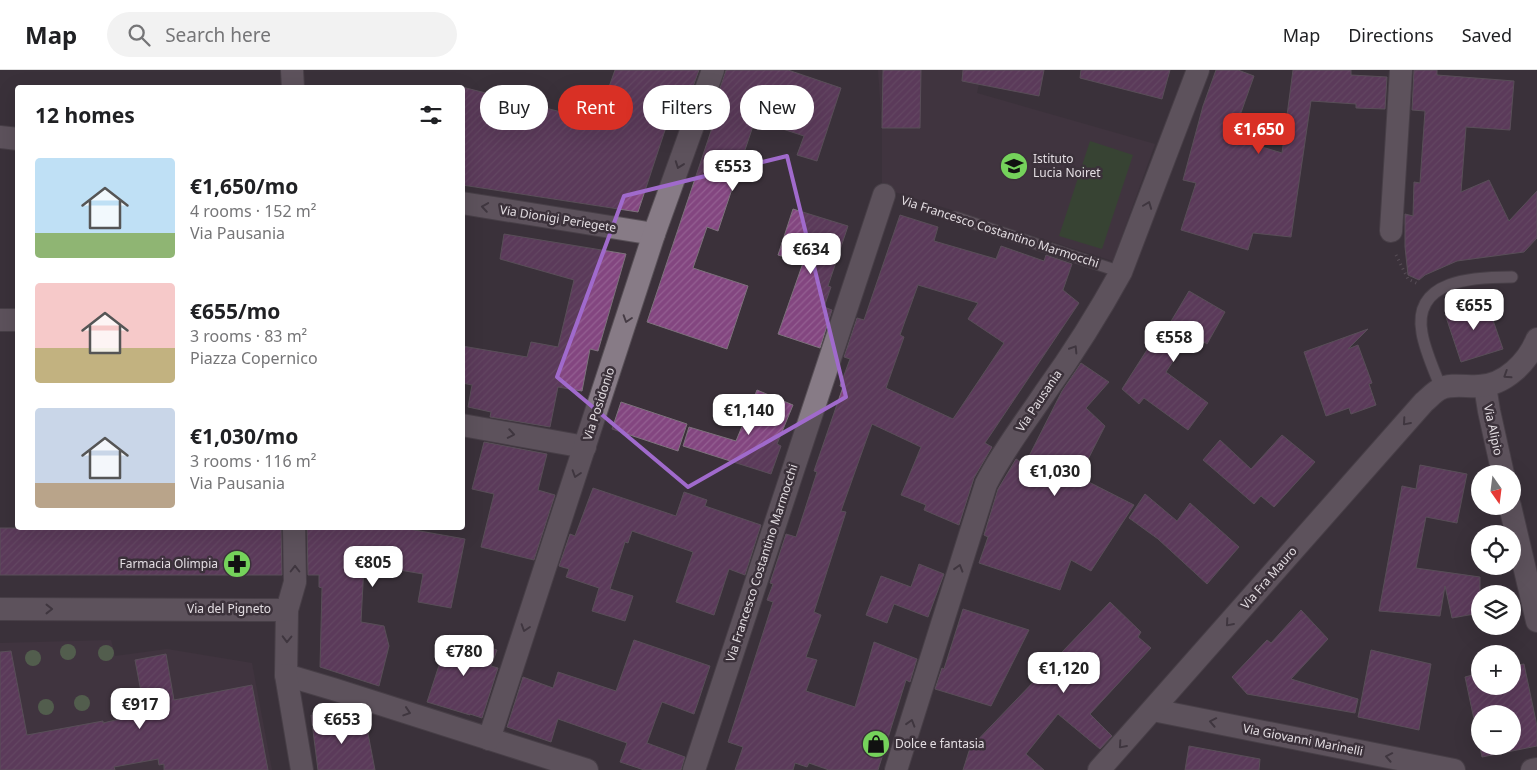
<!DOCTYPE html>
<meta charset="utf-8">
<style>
:root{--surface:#fff;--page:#f2f2f2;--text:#202124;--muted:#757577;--line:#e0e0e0;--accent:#d93025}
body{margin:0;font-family:"Noto Sans",sans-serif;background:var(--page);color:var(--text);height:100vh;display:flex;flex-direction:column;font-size:19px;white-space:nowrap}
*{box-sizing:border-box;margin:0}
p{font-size:16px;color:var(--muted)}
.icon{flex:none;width:28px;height:28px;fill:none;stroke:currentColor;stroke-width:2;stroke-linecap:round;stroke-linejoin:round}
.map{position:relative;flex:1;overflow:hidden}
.side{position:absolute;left:15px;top:15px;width:450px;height:445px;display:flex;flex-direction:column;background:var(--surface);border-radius:5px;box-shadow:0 5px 20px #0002}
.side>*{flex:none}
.banner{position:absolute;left:480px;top:15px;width:475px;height:45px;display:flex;gap:10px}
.needle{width:32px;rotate:166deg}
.controls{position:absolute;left:1471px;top:395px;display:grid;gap:10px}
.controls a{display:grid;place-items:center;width:50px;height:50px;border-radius:50%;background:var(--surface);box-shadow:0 5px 20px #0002;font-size:25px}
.price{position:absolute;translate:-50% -42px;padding:0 11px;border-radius:10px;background:#fff;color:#222;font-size:16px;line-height:32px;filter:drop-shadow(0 1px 2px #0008)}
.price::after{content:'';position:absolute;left:50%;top:30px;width:15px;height:11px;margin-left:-8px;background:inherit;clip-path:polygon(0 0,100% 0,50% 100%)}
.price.active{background:var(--accent);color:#fff}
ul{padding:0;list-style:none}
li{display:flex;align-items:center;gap:15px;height:125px;padding:0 20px}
li span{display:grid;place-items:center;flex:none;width:140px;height:100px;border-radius:5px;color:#555}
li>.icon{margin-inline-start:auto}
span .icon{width:60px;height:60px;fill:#fffc;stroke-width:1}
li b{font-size:21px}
h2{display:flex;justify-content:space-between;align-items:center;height:60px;padding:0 20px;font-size:21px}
.tag{padding:0 18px;border-radius:22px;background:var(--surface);box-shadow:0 5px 20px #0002;font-size:18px;line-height:45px}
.tag.active{background:var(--accent);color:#fff}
header{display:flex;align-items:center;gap:30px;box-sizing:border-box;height:70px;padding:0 25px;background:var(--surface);border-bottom:1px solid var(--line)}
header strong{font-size:24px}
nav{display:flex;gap:28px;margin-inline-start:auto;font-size:18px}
.search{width:350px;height:45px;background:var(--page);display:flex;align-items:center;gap:12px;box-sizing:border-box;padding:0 18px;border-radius:28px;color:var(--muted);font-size:19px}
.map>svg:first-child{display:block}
.built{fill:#473845}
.pitch{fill:#34592b}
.building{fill:url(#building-hatch);stroke:#7d717c;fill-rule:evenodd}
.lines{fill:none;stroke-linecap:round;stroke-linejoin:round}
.lane-casing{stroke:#585057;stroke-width:13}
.street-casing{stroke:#585057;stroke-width:24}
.path{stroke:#7a7179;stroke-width:3;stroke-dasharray:1 4;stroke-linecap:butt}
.lane{stroke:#877b86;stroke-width:11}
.street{stroke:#877b86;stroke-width:22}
.tree{fill:#6f9364}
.oneway{stroke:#463c45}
.marked{fill:none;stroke:#a06acc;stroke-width:4;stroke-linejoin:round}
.labels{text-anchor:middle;stroke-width:5;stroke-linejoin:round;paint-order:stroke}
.poi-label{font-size:12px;fill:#e4dee3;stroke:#3b313a;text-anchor:start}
.street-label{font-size:12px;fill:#e4dee3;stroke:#3b313a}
</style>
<header>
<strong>Map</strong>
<div class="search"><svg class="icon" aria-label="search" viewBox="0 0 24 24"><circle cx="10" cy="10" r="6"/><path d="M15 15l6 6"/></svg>Search here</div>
<nav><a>Map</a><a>Directions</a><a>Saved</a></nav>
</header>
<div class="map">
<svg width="1537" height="700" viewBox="0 0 1537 700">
<defs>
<pattern id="building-hatch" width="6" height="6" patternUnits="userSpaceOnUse" patternTransform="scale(1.25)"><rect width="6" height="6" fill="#834680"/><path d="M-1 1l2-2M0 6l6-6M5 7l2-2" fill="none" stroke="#946092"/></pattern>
</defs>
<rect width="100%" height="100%" fill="#3b313a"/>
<g class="built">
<path d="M 878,0 L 982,0 L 977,23 L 1155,74 L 1113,191 L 882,118 L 882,58 Z"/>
<path d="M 111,570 L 115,586 L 167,579 L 252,593 L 272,700 L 0,700 L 0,573 Z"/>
</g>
<path class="pitch" d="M 1090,71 L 1133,85 L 1102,179 L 1059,166 Z"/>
<g class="building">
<path d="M 615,0 L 699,0 L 683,45 L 671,42 L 638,142 L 462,115 L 462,17 L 597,51 Z"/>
<path d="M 726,0 L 788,0 L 841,18 L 817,91 L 797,85 L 804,66 L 755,50 L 718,161 L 707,157 L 693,198 L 748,216 L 727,279 L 647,252 L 714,52 L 709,51 Z"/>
<path d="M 883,0 L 921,0 L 920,58 L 882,58 Z"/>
<path d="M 963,0 L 1044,0 L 1039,26 L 962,11 Z"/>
<path d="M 1081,0 L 1170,0 L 1162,29 L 1080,8 Z"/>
<path d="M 1216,0 L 1238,0 L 1254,6 L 1232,68 L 1282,83 L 1293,0 L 1351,0 L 1351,5 L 1387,7 L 1385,39 L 1356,38 L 1356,34 L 1311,31 L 1291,167 L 1253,163 L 1248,180 L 1181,160 L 1196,113 L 1183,110 L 1203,36 Z"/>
<path d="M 1414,0 L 1437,0 L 1437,5 L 1514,11 L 1510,60 L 1466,57 L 1461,122 L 1489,110 L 1509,151 L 1537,121 L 1537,168 L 1524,182 L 1457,191 L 1425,205 L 1419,210 L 1408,205 L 1405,177 L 1405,144 L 1413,146 L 1414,112 L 1420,113 L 1425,41 L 1412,40 Z"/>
<path d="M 793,139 L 848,156 L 828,216 L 831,217 L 824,237 L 832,240 L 820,278 L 778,264 L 803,193 L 778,185 Z"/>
<path d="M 900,145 L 938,157 L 934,171 L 996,189 L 1001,176 L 1044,191 L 1046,185 L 1072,194 L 1063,220 L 1079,233 L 985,373 L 992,377 L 974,408 L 959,455 L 924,440 L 926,435 L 901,425 L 921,377 L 872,354 L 841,441 L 846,442 L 814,542 L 821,545 L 806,587 L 817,590 L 806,621 L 855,637 L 874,572 L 917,589 L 910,612 L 906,610 L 878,700 L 829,700 L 809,693 L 807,697 L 795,693 L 793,700 L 735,700 L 743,677 L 728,672 L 773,532 L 767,530 L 773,514 L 770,513 L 786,464 L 796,467 L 817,402 L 814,401 L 843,317 L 840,316 L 850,289 L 844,287 L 857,248 L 864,250 ZM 918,215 L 978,233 L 968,249 L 1004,273 L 953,349 L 886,318 L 904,267 L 900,265 Z"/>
<path d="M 504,164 L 626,184 L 598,281 L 590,279 L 582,321 L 558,317 L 550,357 L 490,347 L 491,342 L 468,337 L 472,315 L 462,313 L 462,276 L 527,287 L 531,272 L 558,277 L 574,210 L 500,189 Z"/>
<path d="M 1189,221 L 1225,242 L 1207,274 L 1191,264 L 1166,302 L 1208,333 L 1188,360 L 1144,328 L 1139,334 L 1122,319 L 1152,272 L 1157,275 Z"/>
<path d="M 1486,230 L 1503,279 L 1461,292 L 1445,244 Z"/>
<path d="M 1368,259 L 1348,279 L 1358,275 L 1372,313 L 1369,314 L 1376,335 L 1351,344 L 1349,338 L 1326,346 L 1304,282 Z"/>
<path d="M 1081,293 L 1109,312 L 1086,338 L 1105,356 L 1079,407 L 1134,435 L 1091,501 L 1071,490 L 1060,520 L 979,493 L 988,467 L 984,465 L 998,419 L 1016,389 L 1025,394 L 1062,321 Z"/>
<path d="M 757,320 L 793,335 L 777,374 L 781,376 L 771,404 L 683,376 L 689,357 L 736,371 Z"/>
<path d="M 621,332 L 687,354 L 678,381 L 612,359 Z"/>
<path d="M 1282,365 L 1315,392 L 1274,437 L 1261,426 L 1254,434 L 1203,390 L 1220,370 L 1251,399 Z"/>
<path d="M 484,372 L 547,384 L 538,420 L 555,425 L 534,490 L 481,477 L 494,424 L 472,419 Z"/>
<path d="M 1420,395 L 1467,404 L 1457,453 L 1426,447 L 1416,498 L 1480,507 L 1480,543 L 1452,548 L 1445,516 L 1440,546 L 1379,541 L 1402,416 L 1416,419 Z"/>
<path d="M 593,418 L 676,446 L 684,422 L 707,430 L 705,436 L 761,455 L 745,505 L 729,499 L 714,545 L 676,532 L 693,482 L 632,461 L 628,473 L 625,472 L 610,519 L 633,526 L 625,551 L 592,541 L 599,518 L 566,507 L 569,499 L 559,496 L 570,464 L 575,466 Z"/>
<path d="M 1145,424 L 1177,451 L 1190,433 L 1239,477 L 1207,514 L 1158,469 L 1129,448 Z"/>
<path d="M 0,458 L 281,458 L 282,505 L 0,505 Z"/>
<path d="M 307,458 L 403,458 L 465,469 L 451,538 L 418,532 L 423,504 L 364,494 L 361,552 L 384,556 L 389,576 L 379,616 L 320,597 L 322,518 L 319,517 L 319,505 L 308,505 Z"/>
<path d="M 919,494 L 944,504 L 928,547 L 894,534 L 887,553 L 866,545 L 881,506 L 911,517 Z"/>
<path d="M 1110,532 L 1141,562 L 1138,567 L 1151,578 L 1090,644 L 1112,666 L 1100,679 L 1058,644 L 1026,684 L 1044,700 L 963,700 L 970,678 Z"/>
<path d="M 963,539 L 1029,560 L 991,636 L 935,619 L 942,598 L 944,599 Z"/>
<path d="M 1301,540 L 1328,569 L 1291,609 L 1358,629 L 1355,643 L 1247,624 L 1232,607 L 1267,570 L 1271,573 Z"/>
<path d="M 449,565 L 497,580 L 491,596 L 498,598 L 482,648 L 470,644 L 470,645 L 427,632 Z"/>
<path d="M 634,570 L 710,596 L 694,644 L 662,632 L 647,673 L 685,687 L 681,700 L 644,700 L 620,692 L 627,673 L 558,649 L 551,672 L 507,657 L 523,607 L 553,618 L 558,602 L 616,621 Z"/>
<path d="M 1371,580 L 1431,594 L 1419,660 L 1358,647 Z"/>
<path d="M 11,581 L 27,665 L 103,651 L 103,653 L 145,643 L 135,590 L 166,584 L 174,630 L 252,615 L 268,700 L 164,700 L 164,694 L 159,695 L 158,689 L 114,697 L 115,700 L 0,700 L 0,582 Z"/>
<path d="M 1524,594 L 1537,656 L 1537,676 L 1482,687 L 1465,607 L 1480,603 L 1480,616 L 1512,616 L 1512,596 ZM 1480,644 L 1512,644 L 1512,676 L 1480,676 Z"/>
<path d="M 311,645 L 366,653 L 375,700 L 318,700 Z"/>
<path d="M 1189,676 L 1260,689 L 1259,700 L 1185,700 Z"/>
</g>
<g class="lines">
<defs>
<g id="lane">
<path d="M 955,147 L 1121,202"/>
<path d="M 1441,318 C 1434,300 1425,281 1422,263 C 1412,209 1475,207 1512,207"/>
</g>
<g id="street">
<path d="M 292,0 L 293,18"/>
<path d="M 0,67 L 18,69"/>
<path d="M 462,133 L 654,164"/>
<path d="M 1391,161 L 1401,0"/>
<path d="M 0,250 L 18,250"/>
<path d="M 1485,316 L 1489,341 L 1503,404"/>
<path d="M 462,355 L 585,377"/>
<path d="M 1510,436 L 1537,551"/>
<path d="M 0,539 L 287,540 L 286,605 L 333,619 L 587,700"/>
<path d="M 287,540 L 295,512 L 294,458"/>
<path d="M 286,605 L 302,700"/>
<path d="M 1153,640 L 1454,700"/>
<path d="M 489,669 L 654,164 L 713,0"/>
<path d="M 694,700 L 884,125"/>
<path d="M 896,700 L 986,414 C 1002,382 1024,354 1044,324 C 1072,285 1098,244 1121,202 L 1198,0"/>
<path d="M 1099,700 L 1424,332 C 1429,328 1434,322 1440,319 C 1451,313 1467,317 1479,316 C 1505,315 1528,292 1537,269"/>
<path d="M 1532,700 L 1537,699"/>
</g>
</defs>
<use href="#lane" class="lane-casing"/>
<use href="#street" class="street-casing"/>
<g class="path">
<path d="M 908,132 L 938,142"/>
<path d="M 1396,185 L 1408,209 L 1418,214"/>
</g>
<use href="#lane" class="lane"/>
<use href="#street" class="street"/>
</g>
<g class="tree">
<circle cx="68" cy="582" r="8"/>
<circle cx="106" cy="583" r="8"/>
<circle cx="33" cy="588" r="8"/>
<circle cx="82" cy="633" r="8"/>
<circle cx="46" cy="637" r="8"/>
</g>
<defs><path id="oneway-chevron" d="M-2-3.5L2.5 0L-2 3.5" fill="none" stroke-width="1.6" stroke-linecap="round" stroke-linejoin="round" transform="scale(1.25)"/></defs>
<g class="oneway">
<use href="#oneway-chevron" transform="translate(679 95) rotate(110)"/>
<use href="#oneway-chevron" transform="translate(1148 135) rotate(-69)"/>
<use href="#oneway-chevron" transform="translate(485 137) rotate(-171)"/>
<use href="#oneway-chevron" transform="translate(627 249) rotate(108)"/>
<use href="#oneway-chevron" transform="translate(1074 279) rotate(-58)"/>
<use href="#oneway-chevron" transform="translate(1507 305) rotate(147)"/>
<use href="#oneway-chevron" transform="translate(1406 352) rotate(131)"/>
<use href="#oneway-chevron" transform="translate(511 364) rotate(10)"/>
<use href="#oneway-chevron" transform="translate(576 404) rotate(108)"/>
<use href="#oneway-chevron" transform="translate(959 498) rotate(-73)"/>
<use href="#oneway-chevron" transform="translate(295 499) rotate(-90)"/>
<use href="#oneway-chevron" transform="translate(49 539)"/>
<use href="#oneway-chevron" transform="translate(1229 553) rotate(131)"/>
<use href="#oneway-chevron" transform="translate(525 558) rotate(108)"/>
<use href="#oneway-chevron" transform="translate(287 569) rotate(91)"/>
<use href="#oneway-chevron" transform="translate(407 642) rotate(18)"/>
<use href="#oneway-chevron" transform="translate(1213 652) rotate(-169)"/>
<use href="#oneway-chevron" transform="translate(911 653) rotate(-73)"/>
<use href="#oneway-chevron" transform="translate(1122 675) rotate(131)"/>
<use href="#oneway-chevron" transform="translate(1389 687) rotate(-169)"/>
</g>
<path d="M0 0H1537V700H0ZM 787,86 L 846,327 L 688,417 L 557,307 L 624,126 Z" fill="#3b313a" fill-opacity=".55" fill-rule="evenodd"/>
<path class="marked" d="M 787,86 L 846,327 L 688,417 L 557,307 L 624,126 Z"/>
<defs>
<symbol id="school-disc" viewBox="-11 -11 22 22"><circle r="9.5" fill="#75d25b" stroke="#3b313a"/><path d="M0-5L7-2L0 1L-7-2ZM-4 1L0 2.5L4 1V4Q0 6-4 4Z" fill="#111"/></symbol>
<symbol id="pharmacy-disc" viewBox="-11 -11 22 22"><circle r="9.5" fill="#75d25b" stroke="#3b313a"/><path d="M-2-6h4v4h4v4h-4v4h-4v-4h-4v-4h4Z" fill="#111"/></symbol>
<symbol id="shop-disc" viewBox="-11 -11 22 22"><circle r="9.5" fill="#75d25b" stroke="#3b313a"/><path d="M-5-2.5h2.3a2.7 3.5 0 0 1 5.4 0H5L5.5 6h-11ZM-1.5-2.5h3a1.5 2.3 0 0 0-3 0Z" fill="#111"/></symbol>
</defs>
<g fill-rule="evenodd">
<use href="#school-disc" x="998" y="80" width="32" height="32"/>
<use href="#pharmacy-disc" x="221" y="478" width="32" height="32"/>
<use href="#shop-disc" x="860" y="658" width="32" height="32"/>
</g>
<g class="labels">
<g class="poi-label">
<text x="1033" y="93">Istituto<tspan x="1033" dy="14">Lucia Noiret</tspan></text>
<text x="218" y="498" text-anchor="end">Farmacia Olimpia</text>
<text x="895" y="678">Dolce e fantasia</text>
</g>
<g class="street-label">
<text transform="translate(558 149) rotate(9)" y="4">Via Dionigi Periegete</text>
<text transform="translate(1000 162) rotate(18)" y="4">Via Francesco Costantino Marmocchi</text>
<text transform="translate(1039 331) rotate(-56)" y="4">Via Pausania</text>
<text transform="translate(599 334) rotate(-72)" y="4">Via Posidonio</text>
<text transform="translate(1493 360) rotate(78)" y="4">Via Alipio</text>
<text transform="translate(762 493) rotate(-72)" y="4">Via Francesco Costantino Marmocchi</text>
<text transform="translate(1269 508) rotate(-49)" y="4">Via Fra Mauro</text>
<text x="229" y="543">Via del Pigneto</text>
<text transform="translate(1303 670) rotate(11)" y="4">Via Giovanni Marinelli</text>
</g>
</g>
</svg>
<div class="controls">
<a><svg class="needle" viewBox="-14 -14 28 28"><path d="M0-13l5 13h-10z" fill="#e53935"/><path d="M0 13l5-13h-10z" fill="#757577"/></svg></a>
<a><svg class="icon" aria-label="locate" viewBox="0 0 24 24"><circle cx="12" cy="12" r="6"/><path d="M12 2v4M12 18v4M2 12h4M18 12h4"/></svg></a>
<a><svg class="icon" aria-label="layers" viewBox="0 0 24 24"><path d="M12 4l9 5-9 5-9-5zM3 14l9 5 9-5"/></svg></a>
<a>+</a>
<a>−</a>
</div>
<b class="price active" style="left:1259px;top:85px">€1,650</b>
<b class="price" style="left:733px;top:122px">€553</b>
<b class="price" style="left:811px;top:205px">€634</b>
<b class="price" style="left:1474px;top:261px">€655</b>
<b class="price" style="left:1174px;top:293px">€558</b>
<b class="price" style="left:749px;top:366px">€1,140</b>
<b class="price" style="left:1055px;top:427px">€1,030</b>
<b class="price" style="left:373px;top:518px">€805</b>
<b class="price" style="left:464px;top:607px">€780</b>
<b class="price" style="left:1064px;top:624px">€1,120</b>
<b class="price" style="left:140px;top:660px">€917</b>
<b class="price" style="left:342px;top:675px">€653</b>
<div class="banner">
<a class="tag">Buy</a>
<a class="tag active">Rent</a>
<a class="tag">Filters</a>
<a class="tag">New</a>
</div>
<section class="side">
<h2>12 homes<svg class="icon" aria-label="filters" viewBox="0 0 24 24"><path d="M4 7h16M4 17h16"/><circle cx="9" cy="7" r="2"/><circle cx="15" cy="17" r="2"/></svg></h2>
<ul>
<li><span style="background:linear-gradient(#bfe0f5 75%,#8fb573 0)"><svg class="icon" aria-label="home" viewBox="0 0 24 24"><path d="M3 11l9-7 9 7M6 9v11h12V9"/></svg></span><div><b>€1,650/mo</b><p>4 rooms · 152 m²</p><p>Via Pausania</p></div></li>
<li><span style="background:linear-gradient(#f6c9c9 65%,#c2b280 0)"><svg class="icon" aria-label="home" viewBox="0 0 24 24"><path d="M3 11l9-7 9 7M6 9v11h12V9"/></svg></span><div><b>€655/mo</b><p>3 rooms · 83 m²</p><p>Piazza Copernico</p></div></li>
<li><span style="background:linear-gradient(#c9d6e8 75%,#b9a48a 0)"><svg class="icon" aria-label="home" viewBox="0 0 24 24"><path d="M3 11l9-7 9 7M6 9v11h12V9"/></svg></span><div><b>€1,030/mo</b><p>3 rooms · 116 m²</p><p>Via Pausania</p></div></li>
</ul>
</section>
</div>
